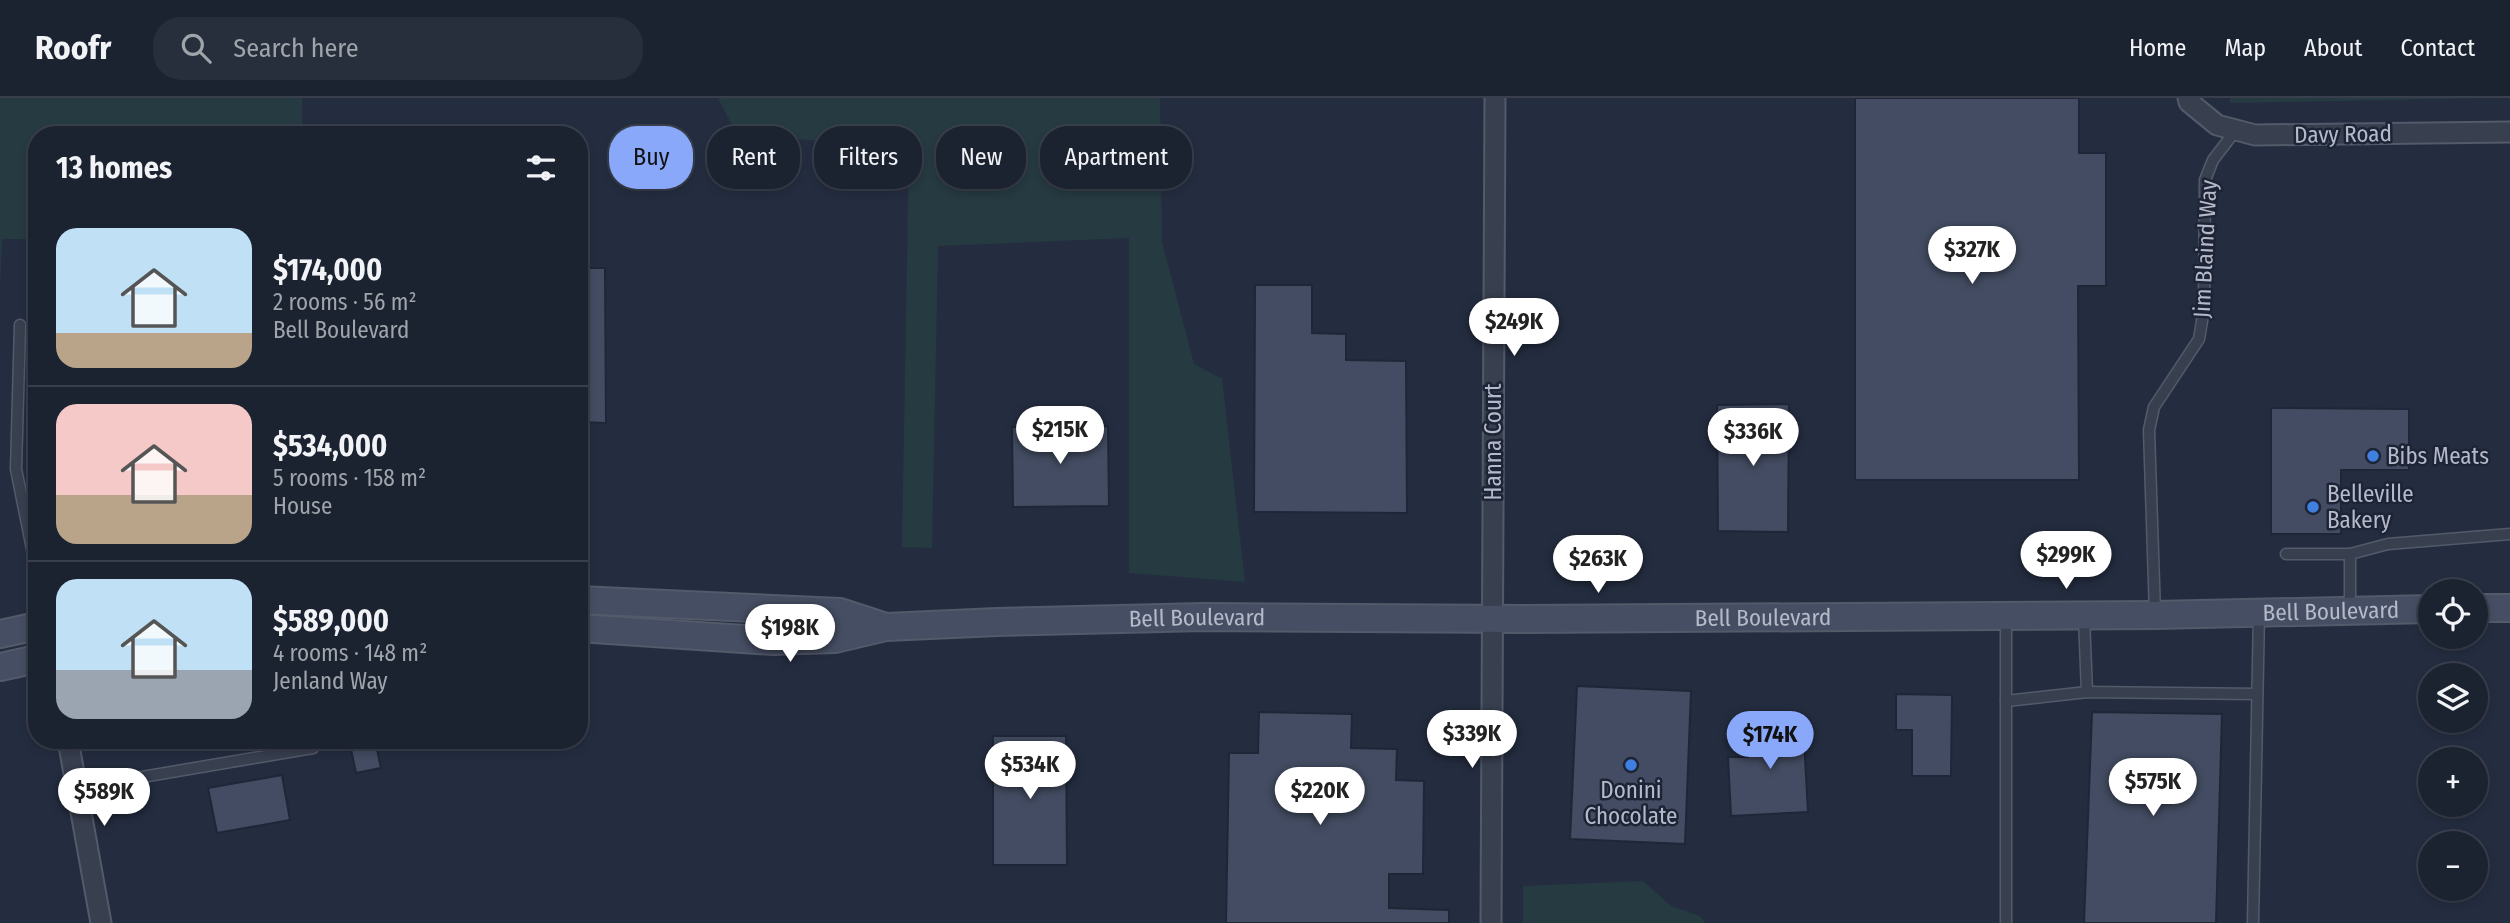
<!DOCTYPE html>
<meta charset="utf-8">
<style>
:root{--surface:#1b2230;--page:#282f3c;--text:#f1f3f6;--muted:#a0a4ab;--line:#393f4c;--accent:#8aa8fa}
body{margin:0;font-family:"Fira Sans Condensed",sans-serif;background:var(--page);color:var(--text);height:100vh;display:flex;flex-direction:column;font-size:26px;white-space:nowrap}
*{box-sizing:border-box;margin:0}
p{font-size:23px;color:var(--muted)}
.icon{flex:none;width:38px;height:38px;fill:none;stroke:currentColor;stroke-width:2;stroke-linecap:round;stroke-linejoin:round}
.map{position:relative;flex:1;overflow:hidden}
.panel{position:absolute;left:28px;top:28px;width:560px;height:623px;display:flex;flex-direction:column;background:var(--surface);border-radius:28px;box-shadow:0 4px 10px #0003,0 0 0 2px var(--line)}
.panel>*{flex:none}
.banner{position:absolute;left:609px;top:28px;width:665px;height:63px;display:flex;gap:14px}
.buttons{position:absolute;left:2418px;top:481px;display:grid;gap:14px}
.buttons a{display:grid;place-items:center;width:70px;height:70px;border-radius:50%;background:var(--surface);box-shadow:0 4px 10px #0003,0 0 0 2px var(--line);font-size:35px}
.price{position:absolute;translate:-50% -60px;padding:0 16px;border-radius:24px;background:#fff;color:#222;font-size:23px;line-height:46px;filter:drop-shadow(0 2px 4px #0008)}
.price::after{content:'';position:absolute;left:50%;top:42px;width:21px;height:16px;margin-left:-10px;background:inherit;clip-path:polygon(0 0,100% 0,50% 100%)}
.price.on{background:var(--accent);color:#111}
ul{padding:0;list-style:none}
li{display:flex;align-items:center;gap:21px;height:175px;padding:0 28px}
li+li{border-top:2px solid var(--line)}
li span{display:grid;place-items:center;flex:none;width:196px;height:140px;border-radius:21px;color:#555}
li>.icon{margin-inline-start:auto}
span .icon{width:84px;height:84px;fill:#fffc;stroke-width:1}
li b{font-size:30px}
h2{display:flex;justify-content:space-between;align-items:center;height:84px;padding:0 28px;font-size:30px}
.chip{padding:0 24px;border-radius:28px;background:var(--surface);box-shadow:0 4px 10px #0003,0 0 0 2px var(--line);font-size:24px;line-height:63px}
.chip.on{background:var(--accent);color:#111}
header{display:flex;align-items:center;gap:42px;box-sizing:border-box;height:98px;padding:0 35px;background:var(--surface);border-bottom:2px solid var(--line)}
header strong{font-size:33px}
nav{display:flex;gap:38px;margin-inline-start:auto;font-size:24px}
.search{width:490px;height:63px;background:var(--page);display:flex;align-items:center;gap:18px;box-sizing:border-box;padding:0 24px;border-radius:28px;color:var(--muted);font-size:26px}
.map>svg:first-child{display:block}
.green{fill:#263a41}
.building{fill:#434c62;stroke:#1f2637;stroke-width:2}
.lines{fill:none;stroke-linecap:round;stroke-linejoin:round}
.lane-casing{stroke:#535a6a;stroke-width:13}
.street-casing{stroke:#535a6a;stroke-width:23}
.secondary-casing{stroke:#535a6a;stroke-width:30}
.lane{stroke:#383f4f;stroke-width:10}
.street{stroke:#383f4f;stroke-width:19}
.secondary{stroke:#464e63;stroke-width:26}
.shop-dot{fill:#3f7fe0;stroke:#1d2435;stroke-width:2.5}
.labels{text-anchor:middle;stroke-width:5;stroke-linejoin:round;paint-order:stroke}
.street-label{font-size:23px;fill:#b5baca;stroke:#1d2435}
.poi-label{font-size:23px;fill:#b5baca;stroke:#1d2435;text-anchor:start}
</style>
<header>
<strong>Roofr</strong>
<div class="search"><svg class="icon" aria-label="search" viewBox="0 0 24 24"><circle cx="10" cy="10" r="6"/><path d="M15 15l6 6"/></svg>Search here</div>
<nav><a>Home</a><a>Map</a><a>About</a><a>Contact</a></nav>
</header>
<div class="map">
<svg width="2510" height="825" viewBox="0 0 2510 825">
<rect width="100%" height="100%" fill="#242d40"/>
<g class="green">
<path d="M 0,0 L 302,0 L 302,37 L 37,37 L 37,141 L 2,141 L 0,190 Z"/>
<path d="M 718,0 L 1160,0 L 1162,144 L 1194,266 L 1222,281 L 1245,484 L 1129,475 L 1129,140 L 938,148 L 932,450 L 902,449 L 909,49 L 737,37 Z"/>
<path d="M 2230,0 L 2488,0 L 2230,5 Z"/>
<path d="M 1643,783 L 1671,808 L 1700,818 L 1705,825 L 1523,825 L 1523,788 Z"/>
</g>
<g class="building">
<path d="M 1855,0 L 2079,0 L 2079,55 L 2106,55 L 2106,188 L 2078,188 L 2079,382 L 1855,382 Z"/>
<path d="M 579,170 L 605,170 L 606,325 L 579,324 Z"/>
<path d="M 1255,187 L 1312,187 L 1312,235 L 1346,236 L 1346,262 L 1406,263 L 1407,415 L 1254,414 Z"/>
<path d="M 1789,306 L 1788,434 L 1718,433 L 1717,307 Z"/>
<path d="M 2271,310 L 2409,311 L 2409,372 L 2341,372 L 2341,436 L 2271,436 Z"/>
<path d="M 1108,328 L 1109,408 L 1013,409 L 1012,329 Z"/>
<path d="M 1577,588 L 1691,593 L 1685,746 L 1570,741 Z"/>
<path d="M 1896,596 L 1952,597 L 1951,678 L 1912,678 L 1912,632 L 1896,632 Z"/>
<path d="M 1259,614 L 1352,616 L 1351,650 L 1397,651 L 1396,682 L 1424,683 L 1423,776 L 1389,776 L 1389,810 L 1449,812 L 1449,825 L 1226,825 L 1229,655 L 1258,655 Z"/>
<path d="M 2092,614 L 2222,616 L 2216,825 L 2084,825 Z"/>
<path d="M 1803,623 L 1808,714 L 1731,718 L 1728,659 L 1748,659 L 1748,625 Z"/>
<path d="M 993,638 L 1066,638 L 1067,767 L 993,767 Z"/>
<path d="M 349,642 L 375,642 L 381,670 L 356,675 Z"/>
<path d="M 282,677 L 290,722 L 217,735 L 208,690 Z"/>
</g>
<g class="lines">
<defs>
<g id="lane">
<path d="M 20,227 L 16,371 L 37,476"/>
<path d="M 2286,456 L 2350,456 L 2388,446 L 2510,436"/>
<path d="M 2350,456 L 2350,512"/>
<path d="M 2155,516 L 2149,332 L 2154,309 L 2199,241 L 2204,211 L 2205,82 L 2213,62 L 2236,32"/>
<path d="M 2084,520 L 2087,594"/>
<path d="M 2006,521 L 2006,825"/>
<path d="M 2006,603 L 2087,594 L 2257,596"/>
<path d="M 77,690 L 313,650 L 312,642"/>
<path d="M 2253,825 L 2259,515"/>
</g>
<g id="street">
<path d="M 2188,0 L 2189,4 L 2217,27 L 2255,37 L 2510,34"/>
<path d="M 68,642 L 101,825"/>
<path d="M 1491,825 L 1495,0"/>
</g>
<g id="secondary">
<path d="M 579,502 L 840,514 L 886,529"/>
<path d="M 2476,510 L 2510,510"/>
<path id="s1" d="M 579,530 L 773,543 L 835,541 L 886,529 L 997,524 L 1203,519 L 1523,521 L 2155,517 L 2431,511"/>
<path d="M 0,536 L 37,528"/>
<path d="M 0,569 L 37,561"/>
</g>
</defs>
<use href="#lane" class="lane-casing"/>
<use href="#street" class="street-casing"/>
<use href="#secondary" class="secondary-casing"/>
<use href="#lane" class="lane"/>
<use href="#street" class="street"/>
<use href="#secondary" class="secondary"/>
</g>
<g class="shop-dot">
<circle cx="2373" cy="358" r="7"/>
<circle cx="2313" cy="409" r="7"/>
<circle cx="1631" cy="667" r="7"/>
</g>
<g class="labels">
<g class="street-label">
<text transform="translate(2343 36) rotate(-1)" y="8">Davy Road</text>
<text transform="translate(2205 151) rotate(-87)" y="8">Jim Blaind Way</text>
<text transform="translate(1493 344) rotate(-90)" y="8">Hanna Court</text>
<text dy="8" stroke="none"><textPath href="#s1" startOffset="1754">Bell Boulevard</textPath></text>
<text dy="8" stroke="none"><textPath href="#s1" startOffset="1186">Bell Boulevard</textPath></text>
<text dy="8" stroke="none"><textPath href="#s1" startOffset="620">Bell Boulevard</textPath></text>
</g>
<g class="poi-label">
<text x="2387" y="366">Bibs Meats</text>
<text x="2327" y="404">Belleville<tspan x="2327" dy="26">Bakery</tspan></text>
<text x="1631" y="700" text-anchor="middle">Donini<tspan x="1631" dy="26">Chocolate</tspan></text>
</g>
</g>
</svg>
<div class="buttons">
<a><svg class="icon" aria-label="locate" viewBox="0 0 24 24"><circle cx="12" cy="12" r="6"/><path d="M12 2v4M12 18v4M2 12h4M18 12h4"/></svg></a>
<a><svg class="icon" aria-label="layers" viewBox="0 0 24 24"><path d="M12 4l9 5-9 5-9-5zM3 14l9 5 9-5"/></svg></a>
<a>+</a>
<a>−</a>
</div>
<b class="price" style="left:1972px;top:188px">$327K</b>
<b class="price" style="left:1514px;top:260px">$249K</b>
<b class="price" style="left:1060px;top:368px">$215K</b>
<b class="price" style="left:1753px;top:370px">$336K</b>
<b class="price" style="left:2066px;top:493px">$299K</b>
<b class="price" style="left:1598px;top:497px">$263K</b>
<b class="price" style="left:790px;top:566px">$198K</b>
<b class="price" style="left:1472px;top:672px">$339K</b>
<b class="price on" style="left:1770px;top:673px">$174K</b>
<b class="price" style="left:1030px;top:703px">$534K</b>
<b class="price" style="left:2153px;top:720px">$575K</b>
<b class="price" style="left:1320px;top:729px">$220K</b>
<b class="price" style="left:104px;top:730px">$589K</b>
<div class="banner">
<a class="chip on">Buy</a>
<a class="chip">Rent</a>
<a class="chip">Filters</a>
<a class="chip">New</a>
<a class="chip">Apartment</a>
</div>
<section class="panel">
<h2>13 homes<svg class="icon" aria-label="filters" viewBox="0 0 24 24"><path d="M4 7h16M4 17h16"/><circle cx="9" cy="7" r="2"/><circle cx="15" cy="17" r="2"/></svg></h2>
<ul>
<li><span style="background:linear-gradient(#bfe0f5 75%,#b9a48a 0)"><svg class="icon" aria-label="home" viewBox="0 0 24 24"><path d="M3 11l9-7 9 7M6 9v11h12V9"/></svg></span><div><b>$174,000</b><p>2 rooms · 56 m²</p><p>Bell Boulevard</p></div></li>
<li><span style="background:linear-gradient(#f6c9c9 65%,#b9a48a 0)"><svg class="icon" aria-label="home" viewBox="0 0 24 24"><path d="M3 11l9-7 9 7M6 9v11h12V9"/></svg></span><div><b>$534,000</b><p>5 rooms · 158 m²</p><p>House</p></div></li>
<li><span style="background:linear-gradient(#bfe0f5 65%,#9aa5b1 0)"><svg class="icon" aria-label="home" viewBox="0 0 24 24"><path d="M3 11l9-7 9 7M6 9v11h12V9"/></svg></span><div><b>$589,000</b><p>4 rooms · 148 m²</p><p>Jenland Way</p></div></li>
</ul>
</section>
</div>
